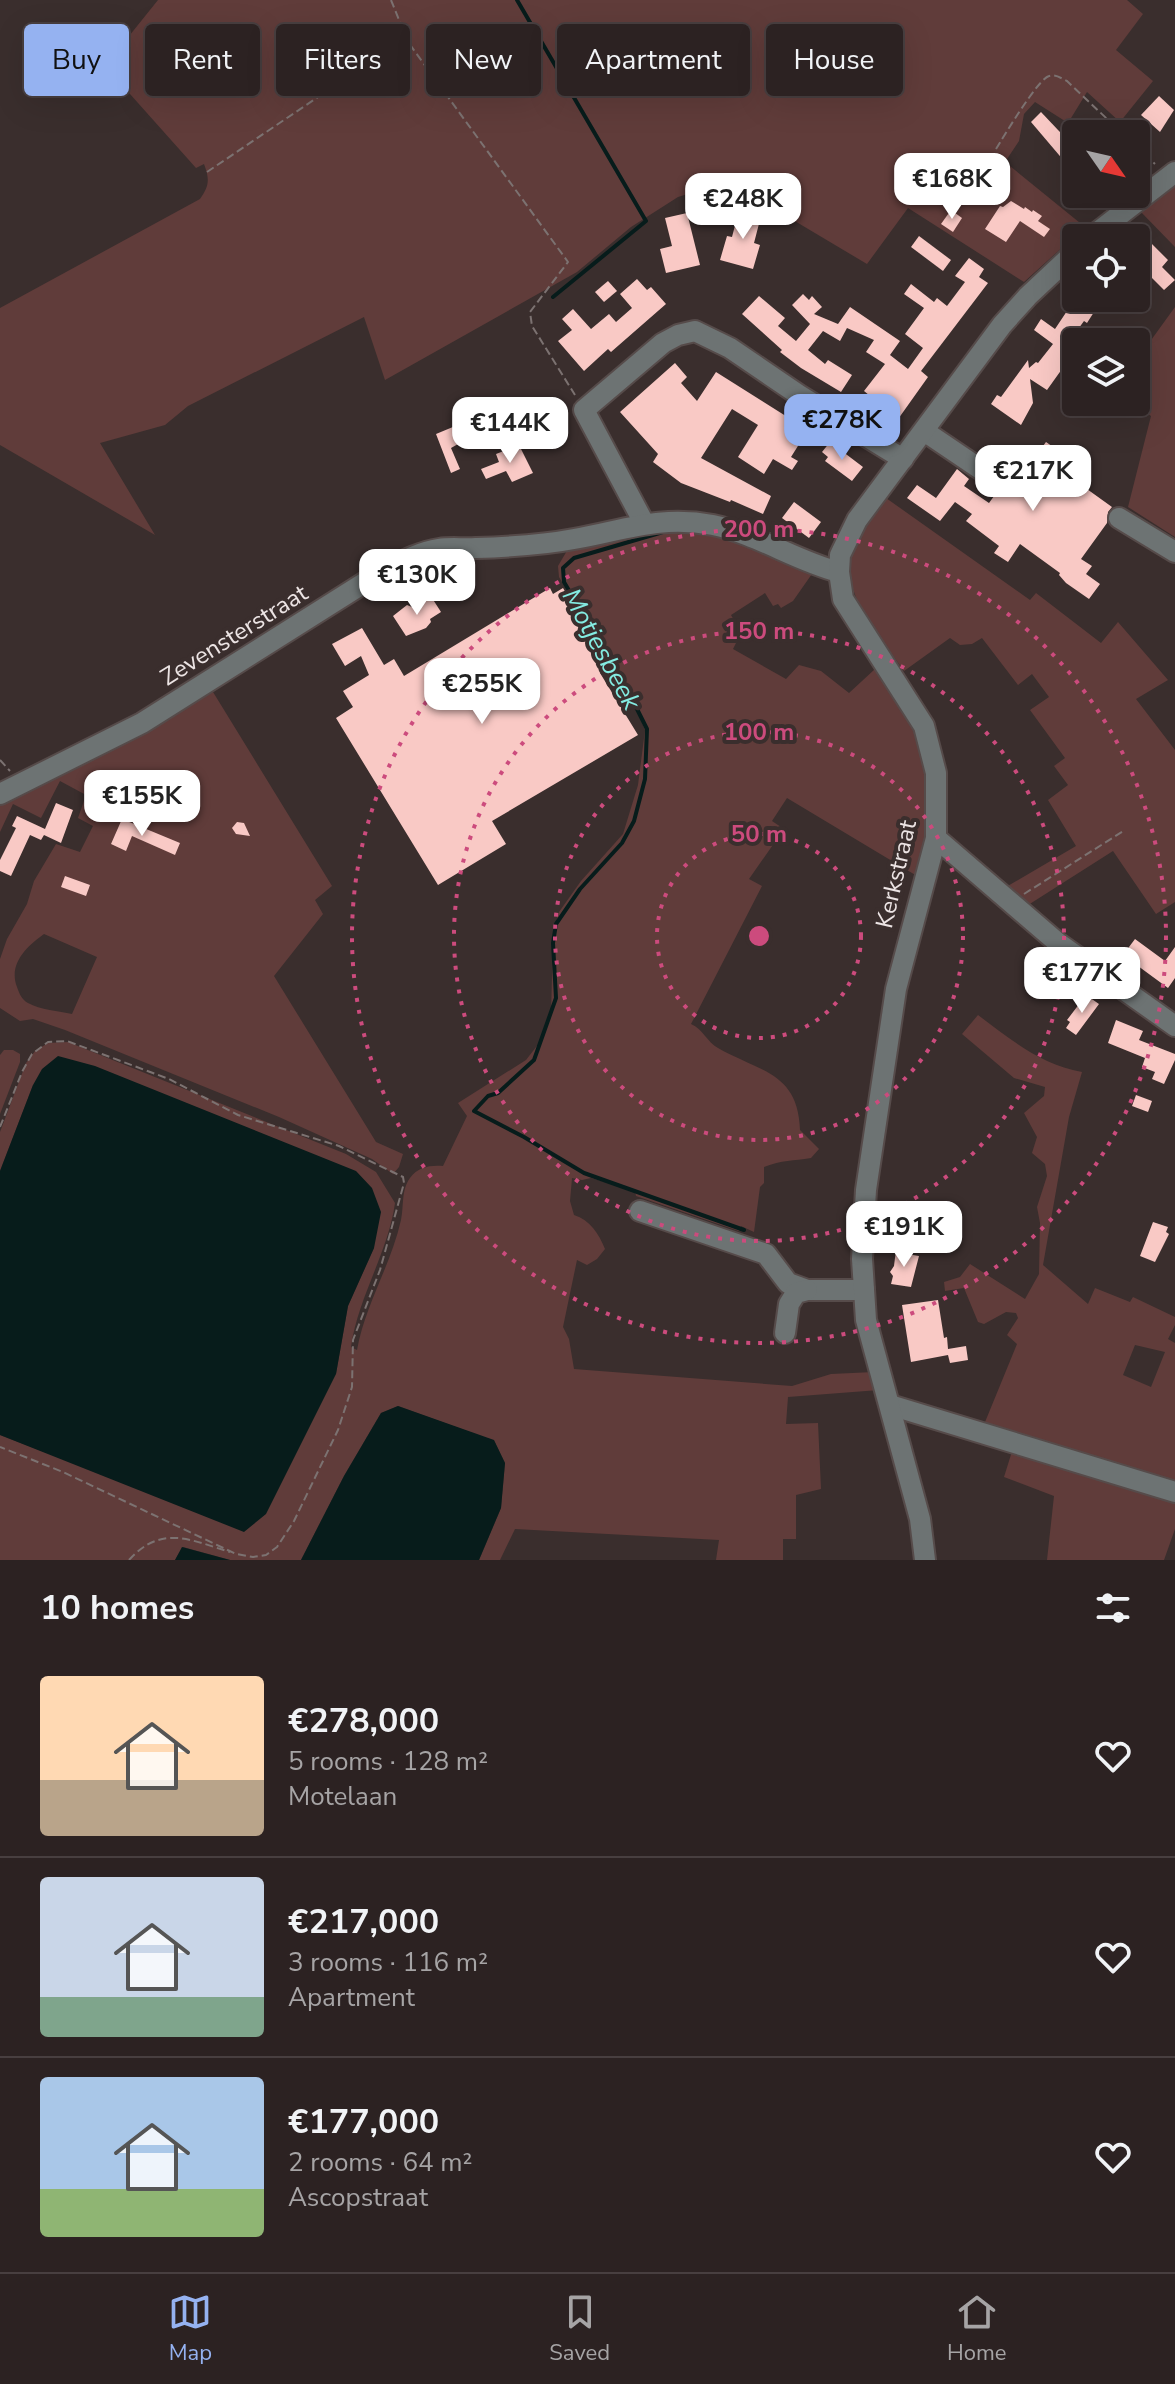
<!DOCTYPE html>
<meta charset="utf-8">
<style>
:root{--surface:#2c2222;--page:#342a2a;--text:#f1f3f6;--muted:#a6a4a5;--line:#483f40;--accent:#95b2f1}
body{margin:0;font-family:"Nunito Sans",sans-serif;background:var(--page);color:var(--text);height:100vh;display:flex;flex-direction:column;font-size:30px;white-space:nowrap}
*{box-sizing:border-box;margin:0}
p{font-size:26px;color:var(--muted)}
.icon{flex:none;width:44px;height:44px;fill:none;stroke:currentColor;stroke-width:2;stroke-linecap:round;stroke-linejoin:round}
.map{position:relative;height:1560px;overflow:hidden}
.panel{display:flex;flex-direction:column;background:var(--surface);flex:1}
.panel>*{flex:none}
.guide{position:absolute;left:24px;top:24px;width:1128px;height:72px;display:flex;gap:16px}
.needle{width:52px;rotate:124deg}
.tools{position:absolute;left:1062px;top:120px;display:grid;gap:16px}
.tools a{display:grid;place-items:center;width:88px;height:88px;border-radius:8px;background:var(--surface);box-shadow:0 8px 32px #0002,0 0 0 2px var(--line);font-size:40px}
.price{position:absolute;translate:-50% -68px;padding:0 18px;border-radius:16px;background:#fff;color:#222;font-size:26px;line-height:52px;filter:drop-shadow(0 2px 4px #0008)}
.price::after{content:'';position:absolute;left:50%;top:48px;width:24px;height:18px;margin-left:-12px;background:inherit;clip-path:polygon(0 0,100% 0,50% 100%)}
.price.on{background:var(--accent);color:#111}
ul{padding:0;list-style:none}
li{display:flex;align-items:center;gap:24px;height:200px;padding:0 40px}
li+li{border-top:2px solid var(--line)}
li span{display:grid;place-items:center;flex:none;width:224px;height:160px;border-radius:8px;color:#555}
li>.icon{margin-inline-start:auto}
span .icon{width:96px;height:96px;fill:#fffc;stroke-width:1}
li b{font-size:34px}
h2{display:flex;justify-content:space-between;align-items:center;height:96px;padding:0 40px;font-size:34px}
.tag{padding:0 28px;border-radius:8px;background:var(--surface);box-shadow:0 8px 32px #0002,0 0 0 2px var(--line);font-size:28px;line-height:72px}
.tag.on{background:var(--accent);color:#111}
.menu{display:flex;justify-content:space-around;align-items:center;height:112px;border-top:2px solid var(--line);background:var(--surface);font-size:22px;color:var(--muted)}
.menu a{display:grid;justify-items:center;gap:4px}
.menu .on{color:var(--accent)}
.map>svg:first-child{display:block}
.green{fill:#603c3a;fill-rule:evenodd}
.water{fill:#071c1b}
.lines{fill:none;stroke-linecap:round;stroke-linejoin:round}
.stream{stroke:#071c1b;stroke-width:4}
.building{fill:#f9c9c5}
.minor-casing{stroke:#564b4a;stroke-width:24}
.path{stroke:#7c7271;stroke-width:2;stroke-dasharray:8 4;stroke-linecap:butt}
.minor{stroke:#6d7373;stroke-width:20}
.ring{fill:none;stroke:#cc4b7d;stroke-width:4;stroke-dasharray:4 8}
.labels{text-anchor:middle;stroke-width:8;stroke-linejoin:round;paint-order:stroke}
.street-label{font-size:24px;fill:#ece4e4;stroke:#3a2e2d}
.water-label{font-size:26px;font-style:italic;fill:#84ece2;stroke:#3a2e2d}
.centre{fill:#cc4b7d;stroke:#3a2e2d;stroke-width:4}
.ring-label{font-size:24px;text-anchor:middle;font-weight:bold;fill:#cc4b7d;stroke:#3a2e2d;stroke-width:8;stroke-linejoin:round;paint-order:stroke}
</style>
<div class="map">
<svg width="1175" height="1560" viewBox="0 0 1175 1560">
<rect width="100%" height="100%" fill="#3a2e2d"/>
<g class="green">
<path d="M 158,0 L 1127,0 L 1143,14 L 1116,50 L 1153,81 L 1120,122 L 1087,92 L 1068,123 L 1035,102 L 1024,114 L 1019,141 L 1005,162 L 1085,227 L 1024,282 L 908,208 L 867,264 L 756,198 L 719,194 L 720,184 L 678,197 L 631,227 L 577,272 L 385,380 L 364,317 L 188,406 L 165,425 L 100,443 L 155,535 L 0,445 L 0,308 L 200,199 C 209,186 210,180 204,164 L 196,168 L 105,66 Z"/>
<path d="M 1173,184 L 1175,185 L 1175,247 L 1140,211 Z"/>
<path d="M 1175,307 L 1175,537 L 1128,507 L 1151,416 L 1133,402 L 1136,402 L 1136,361 Z"/>
<path d="M 886,498 L 1030,600 L 1036,593 L 1101,643 L 1118,622 L 1168,680 L 1136,699 L 1175,750 L 1175,902 L 1156,914 L 1113,851 L 1025,907 L 1006,887 L 1076,846 L 1048,800 L 1068,785 L 1054,766 L 1065,758 L 1030,710 L 1049,697 L 1032,674 L 1018,685 L 982,638 L 972,644 L 960,645 L 950,638 L 904,671 C 881,637 838,594 853,550 C 860,532 875,514 886,498 Z"/>
<path d="M 651,529 L 725,531 L 814,571 L 793,601 L 781,608 L 778,604 L 773,606 L 765,593 L 731,615 L 741,633 L 733,649 L 786,679 L 799,665 L 821,671 L 849,693 L 875,669 C 891,692 907,714 917,739 C 934,780 929,835 917,876 L 787,798 L 772,821 L 784,829 L 749,879 L 762,886 L 691,1024 C 703,1029 707,1042 718,1048 C 760,1072 798,1072 800,1130 L 819,1149 L 811,1158 C 793,1161 782,1160 764,1167 L 764,1183 L 760,1187 L 754,1232 L 741,1226 L 739,1231 L 636,1196 L 635,1191 L 591,1178 L 582,1180 L 572,1178 L 570,1201 L 574,1215 C 590,1220 599,1234 605,1249 L 597,1259 L 587,1265 L 577,1260 L 563,1327 L 569,1339 L 574,1369 L 792,1386 L 831,1374 L 874,1372 L 879,1390 L 788,1397 L 786,1424 L 818,1423 L 821,1489 L 796,1495 L 796,1539 L 783,1539 L 783,1560 L 716,1560 L 719,1540 L 515,1529 L 500,1560 L 479,1560 L 501,1508 L 505,1463 L 494,1441 L 398,1406 L 381,1413 L 344,1476 L 301,1560 L 230,1560 L 183,1547 L 175,1560 L 0,1560 L 0,1435 L 47,1453 L 336,1374 L 348,1306 L 374,1248 L 33,1085 L 0,1171 L 0,1132 L 26,1063 L 35,1051 L 48,1043 L 68,1042 L 346,1154 L 376,1172 L 395,1203 C 388,1253 358,1297 351,1347 L 357,1350 C 365,1305 391,1265 401,1220 C 404,1207 401,1190 410,1178 C 418,1167 430,1165 443,1166 L 467,1116 L 458,1103 L 526,1060 L 540,1042 L 551,1017 L 553,932 L 559,912 L 581,881 L 623,834 L 638,785 L 645,730 L 633,701 L 559,577 L 558,566 L 568,549 Z"/>
<path d="M 213,692 L 332,886 L 315,900 L 323,914 L 274,976 L 376,1142 L 403,1154 L 399,1167 L 393,1174 L 372,1159 L 279,1117 L 65,1030 L 33,1019 L 20,1021 L 0,1008 L 0,959 L 7,939 L 27,904 L 34,881 L 56,844 L 80,852 L 93,826 L 78,818 L 86,795 L 60,781 L 41,818 L 13,804 L 0,832 L 0,805 ZM 44,934 L 97,957 L 72,1014 C 59,1011 40,1010 28,1003 C 22,1000 19,993 17,987 C 8,964 27,946 44,934 Z"/>
<path d="M 978,1015 C 1010,1039 1041,1065 1082,1072 L 1069,1117 L 1043,1265 L 1088,1304 L 1095,1288 L 1130,1302 L 1133,1297 L 1175,1317 L 1175,1325 L 1168,1339 L 1175,1343 L 1175,1485 L 983,1427 L 1017,1344 L 1007,1335 L 1018,1318 L 1016,1313 L 1006,1312 L 984,1324 L 978,1322 L 964,1288 L 945,1291 L 944,1282 L 960,1277 L 970,1264 L 1025,1299 L 1039,1274 L 1040,1223 L 1037,1207 L 1047,1176 L 1045,1164 L 1032,1153 L 1037,1137 L 1024,1113 L 1044,1096 L 1045,1087 L 1014,1078 L 962,1034 ZM 1135,1345 L 1165,1352 L 1151,1387 L 1123,1375 Z"/>
<path d="M 4,1050 L 13,1050 L 20,1054 L 20,1062 L 0,1114 L 0,1055 Z"/>
<path d="M 1014,1445 L 1175,1496 L 1175,1529 L 1164,1560 L 1047,1560 L 1054,1496 L 1004,1477 Z"/>
</g>
<g class="water">
<path d="M 58,1056 L 95,1066 L 356,1171 L 372,1188 L 381,1212 L 374,1248 L 348,1306 L 336,1374 L 266,1514 L 244,1532 L 0,1435 L 0,1171 L 33,1085 L 42,1069 Z"/>
<path d="M 398,1406 L 494,1440 L 505,1463 L 501,1508 L 479,1560 L 301,1560 L 344,1476 L 381,1413 Z"/>
<path d="M 182,1547 L 230,1560 L 175,1560 Z"/>
</g>
<g class="lines">
<g class="stream">
<path d="M 517,0 L 646,221 L 553,297"/>
<path d="M 663,532 L 574,558 L 563,568 L 564,582 L 626,687 L 647,729 L 645,779 L 634,821 L 622,843 L 580,889 L 556,924 L 553,943 L 556,998 L 534,1060 L 498,1093 L 488,1096 L 474,1111 L 524,1137 L 584,1173 L 744,1230"/>
</g>
</g>
<g class="building">
<path d="M 1159,96 L 1174,110 L 1160,132 L 1141,115 Z"/>
<path d="M 1041,112 L 1076,149 L 1076,175 L 1031,122 Z"/>
<path d="M 1076,178 L 1076,194 L 1091,194 L 1075,209 L 1060,192 Z"/>
<path d="M 1011,201 L 1024,209 L 1025,207 L 1032,212 L 1033,210 L 1042,216 L 1038,221 L 1050,229 L 1044,237 L 1020,221 L 1006,242 L 985,229 L 1000,206 L 1003,207 Z"/>
<path d="M 739,210 L 761,216 L 754,243 L 760,245 L 753,269 L 720,260 L 727,236 L 732,237 Z"/>
<path d="M 951,210 L 962,218 L 953,232 L 941,224 Z"/>
<path d="M 687,213 L 700,265 L 666,273 L 660,249 L 672,246 L 665,218 Z"/>
<path d="M 919,236 L 951,260 L 943,271 L 911,247 Z"/>
<path d="M 1149,241 L 1168,260 L 1162,267 L 1175,280 L 1164,290 L 1136,262 L 1136,254 Z"/>
<path d="M 969,258 L 984,269 L 979,277 L 988,283 L 921,371 L 928,377 L 896,422 L 872,404 L 875,400 L 864,391 L 885,364 L 866,352 L 874,340 L 847,328 L 840,341 L 823,331 L 808,350 L 825,364 L 828,360 L 852,375 L 841,392 L 801,368 L 780,352 L 782,350 L 742,314 L 759,296 L 785,318 L 778,326 L 796,341 L 810,324 L 792,305 L 803,294 L 809,300 L 812,296 L 822,307 L 814,314 L 838,324 L 850,307 L 900,341 L 890,355 L 908,369 L 923,348 L 905,334 L 924,308 L 904,294 L 911,284 L 934,302 L 937,298 L 947,306 L 965,282 L 955,276 Z"/>
<path d="M 637,279 L 647,290 L 651,287 L 666,304 L 611,352 L 608,349 L 584,371 L 558,341 L 572,330 L 562,319 L 573,309 L 591,329 L 609,314 L 616,322 L 632,308 L 620,294 Z"/>
<path d="M 608,281 L 617,291 L 604,302 L 595,292 Z"/>
<path d="M 1068,298 L 1103,298 L 1087,323 L 1084,321 L 1076,332 L 1076,368 L 1067,362 L 1047,390 L 1030,379 L 1033,403 L 1021,425 L 991,404 L 997,395 L 1001,397 L 1028,360 L 1029,368 L 1036,362 L 1038,363 L 1053,344 L 1034,330 L 1041,319 L 1055,329 L 1067,311 L 1062,308 Z"/>
<path d="M 675,363 L 687,377 L 681,383 L 697,401 L 716,372 L 808,430 L 791,457 L 798,461 L 792,470 L 773,459 L 764,474 L 738,457 L 758,425 L 732,409 L 701,458 L 771,496 L 763,514 L 731,500 L 730,502 L 681,483 L 653,462 L 658,454 L 620,412 Z"/>
<path d="M 477,417 L 483,430 L 451,448 L 460,469 L 451,473 L 436,434 Z"/>
<path d="M 830,442 L 863,467 L 852,481 L 825,461 L 828,457 L 822,452 Z"/>
<path d="M 1046,442 L 1082,467 L 1073,479 L 1112,507 L 1108,512 L 1107,523 L 1081,559 L 1092,566 L 1086,574 L 1100,584 L 1089,599 L 1066,583 L 1059,575 L 1060,573 L 1020,544 L 1008,562 L 994,553 L 999,546 L 966,521 L 972,514 L 955,502 L 940,521 L 907,498 L 917,485 L 936,498 L 957,469 L 969,479 L 964,486 L 989,503 L 997,492 L 1005,487 L 1007,476 L 1028,447 L 1037,454 Z"/>
<path d="M 519,445 L 533,473 L 512,482 L 506,471 L 486,479 L 481,469 L 499,462 L 496,454 Z"/>
<path d="M 794,502 L 821,522 L 809,538 L 782,518 Z"/>
<path d="M 550,588 L 553,594 L 563,588 L 609,668 L 600,673 L 638,735 L 492,821 L 506,844 L 438,885 L 336,718 L 353,707 L 343,691 L 369,675 L 361,656 L 345,666 L 332,644 L 362,628 L 384,665 L 394,659 L 404,676 Z"/>
<path d="M 432,598 L 441,612 L 430,619 L 431,622 L 426,628 L 406,636 L 393,616 L 407,605 L 412,607 Z"/>
<path d="M 56,803 L 73,810 L 61,843 L 44,835 L 41,840 L 30,835 L 11,876 L 0,871 L 0,860 L 16,828 L 12,826 L 17,816 L 45,829 Z"/>
<path d="M 122,819 L 180,843 L 175,855 L 132,836 L 126,851 L 111,844 Z"/>
<path d="M 237,822 L 244,823 L 250,836 L 236,834 L 232,828 Z"/>
<path d="M 65,876 L 90,885 L 86,896 L 61,887 Z"/>
<path d="M 1135,939 L 1165,961 L 1175,947 L 1175,978 L 1168,988 L 1123,955 Z"/>
<path d="M 1086,995 L 1099,1004 L 1076,1035 L 1066,1028 L 1070,1022 L 1067,1020 Z"/>
<path d="M 1116,1020 L 1143,1031 L 1139,1040 L 1175,1054 L 1175,1060 L 1164,1084 L 1152,1079 L 1155,1072 L 1142,1067 L 1145,1058 L 1108,1043 Z"/>
<path d="M 1136,1095 L 1152,1101 L 1148,1112 L 1132,1106 Z"/>
<path d="M 1153,1222 L 1168,1227 L 1166,1232 L 1169,1234 L 1155,1262 L 1140,1256 Z"/>
<path d="M 896,1250 L 908,1251 L 907,1254 L 919,1256 L 911,1287 L 891,1284 L 893,1276 L 890,1272 L 894,1266 Z"/>
<path d="M 938,1300 L 944,1338 L 947,1337 L 948,1349 L 966,1346 L 968,1360 L 950,1363 L 948,1355 L 911,1362 L 902,1305 Z"/>
</g>
<g class="lines">
<defs>
<g id="minor">
<path d="M 1090,238 L 1175,172"/>
<path d="M 924,431 L 995,479"/>
<path d="M 1119,518 L 1175,552"/>
<path d="M 644,523 L 584,410 L 663,343 L 678,335 L 695,331 L 730,348 L 799,395 L 903,459"/>
<path d="M 0,794 L 142,723 L 383,571 C 401,562 419,552 439,549 C 451,547 464,549 476,548 C 508,547 543,545 574,539 C 625,530 660,515 713,525 C 757,534 796,561 839,572"/>
<path d="M 936,838 L 1058,943 L 1175,1026"/>
<path d="M 640,1211 L 766,1254 L 788,1283 L 807,1290 L 864,1290"/>
<path d="M 785,1333 L 789,1304 L 796,1293 L 807,1290"/>
<path d="M 890,1405 L 1175,1492"/>
<path d="M 925,1560 L 920,1519 L 866,1320 L 862,1259 L 866,1190 L 896,989 L 936,838 L 936,773 L 924,726 L 843,599 L 839,572 L 840,555 L 857,520 L 1002,325 L 1028,296 L 1076,251"/>
</g>
</defs>
<use href="#minor" class="minor-casing"/>
<g class="path">
<path d="M 391,0 L 408,42 L 568,262 L 530,312 L 532,326 L 575,395"/>
<path d="M 1136,146 L 1155,164"/>
<path d="M 996,149 C 1004,136 1038,79 1049,76 C 1055,74 1061,78 1067,81 L 1123,134"/>
<path d="M 207,172 L 401,41 L 406,42"/>
<path d="M 0,760 L 10,771"/>
<path d="M 1024,894 L 1125,830"/>
<path d="M 0,1127 L 22,1072 L 32,1054 L 48,1042 L 67,1041 L 169,1079 L 238,1115 L 339,1146 L 403,1177 L 404,1183 L 380,1270 L 353,1340 L 352,1387 L 338,1430 L 294,1521 L 277,1547 L 266,1555 L 253,1557 L 236,1554 L 63,1472 L 0,1447"/>
<path d="M 129,1560 C 162,1524 190,1540 230,1552"/>
</g>
<use href="#minor" class="minor"/>
</g>
<g class="ring">
<circle cx="759" cy="936" r="102"/>
<circle cx="759" cy="936" r="204"/>
<circle cx="759" cy="936" r="305"/>
<circle cx="759" cy="936" r="407"/>
</g>
<g class="labels">
<g class="street-label">
<text transform="translate(234 635) rotate(-32)" y="8">Zevensterstraat</text>
<text transform="translate(896 874) rotate(-77)" y="8">Kerkstraat</text>
</g>
<g class="water-label">
<text transform="translate(602 649) rotate(61)" y="9">Motjesbeek</text>
</g>
</g>
<circle cx="759" cy="936" r="12" class="centre"/>
<g class="ring-label">
<text x="759" y="537">200 m</text>
<text x="759" y="639">150 m</text>
<text x="759" y="740">100 m</text>
<text x="759" y="842">50 m</text>
</g>
</svg>
<div class="tools">
<a><svg class="needle" viewBox="-14 -14 28 28"><path d="M0-13l5 13h-10z" fill="#e53935"/><path d="M0 13l5-13h-10z" fill="#a6a4a5"/></svg></a>
<a><svg class="icon" aria-label="locate" viewBox="0 0 24 24"><circle cx="12" cy="12" r="6"/><path d="M12 2v4M12 18v4M2 12h4M18 12h4"/></svg></a>
<a><svg class="icon" aria-label="layers" viewBox="0 0 24 24"><path d="M12 4l9 5-9 5-9-5zM3 14l9 5 9-5"/></svg></a>
</div>
<b class="price" style="left:952px;top:221px">€168K</b>
<b class="price" style="left:743px;top:241px">€248K</b>
<b class="price on" style="left:842px;top:462px">€278K</b>
<b class="price" style="left:510px;top:465px">€144K</b>
<b class="price" style="left:1033px;top:513px">€217K</b>
<b class="price" style="left:417px;top:617px">€130K</b>
<b class="price" style="left:482px;top:726px">€255K</b>
<b class="price" style="left:142px;top:838px">€155K</b>
<b class="price" style="left:1082px;top:1015px">€177K</b>
<b class="price" style="left:904px;top:1269px">€191K</b>
<div class="guide">
<a class="tag on">Buy</a>
<a class="tag">Rent</a>
<a class="tag">Filters</a>
<a class="tag">New</a>
<a class="tag">Apartment</a>
<a class="tag">House</a>
</div>
</div>
<section class="panel">
<h2>10 homes<svg class="icon" aria-label="filters" viewBox="0 0 24 24"><path d="M4 7h16M4 17h16"/><circle cx="9" cy="7" r="2"/><circle cx="15" cy="17" r="2"/></svg></h2>
<ul>
<li><span style="background:linear-gradient(#ffd9b3 65%,#b9a48a 0)"><svg class="icon" aria-label="home" viewBox="0 0 24 24"><path d="M3 11l9-7 9 7M6 9v11h12V9"/></svg></span><div><b>€278,000</b><p>5 rooms · 128 m²</p><p>Motelaan</p></div><svg class="icon" aria-label="heart" viewBox="0 0 24 24"><path d="M12 20l-8-8c-3-5 5-10 8-4 3-6 11-1 8 4z"/></svg></li>
<li><span style="background:linear-gradient(#c9d6e8 75%,#7fa58c 0)"><svg class="icon" aria-label="home" viewBox="0 0 24 24"><path d="M3 11l9-7 9 7M6 9v11h12V9"/></svg></span><div><b>€217,000</b><p>3 rooms · 116 m²</p><p>Apartment</p></div><svg class="icon" aria-label="heart" viewBox="0 0 24 24"><path d="M12 20l-8-8c-3-5 5-10 8-4 3-6 11-1 8 4z"/></svg></li>
<li><span style="background:linear-gradient(#a9c7e8 70%,#8fb573 0)"><svg class="icon" aria-label="home" viewBox="0 0 24 24"><path d="M3 11l9-7 9 7M6 9v11h12V9"/></svg></span><div><b>€177,000</b><p>2 rooms · 64 m²</p><p>Ascopstraat</p></div><svg class="icon" aria-label="heart" viewBox="0 0 24 24"><path d="M12 20l-8-8c-3-5 5-10 8-4 3-6 11-1 8 4z"/></svg></li>
</ul>
</section>
<nav class="menu">
<a class="on"><svg class="icon" aria-label="map" viewBox="0 0 24 24"><path d="M3 6l6-2 6 2 6-2v14l-6 2-6-2-6 2zM9 4v14M15 6v14"/></svg>Map</a>
<a><svg class="icon" aria-label="saved" viewBox="0 0 24 24"><path d="M7 4h10v16l-5-4-5 4z"/></svg>Saved</a>
<a><svg class="icon" aria-label="home" viewBox="0 0 24 24"><path d="M3 11l9-7 9 7M6 9v11h12V9"/></svg>Home</a>
</nav>
